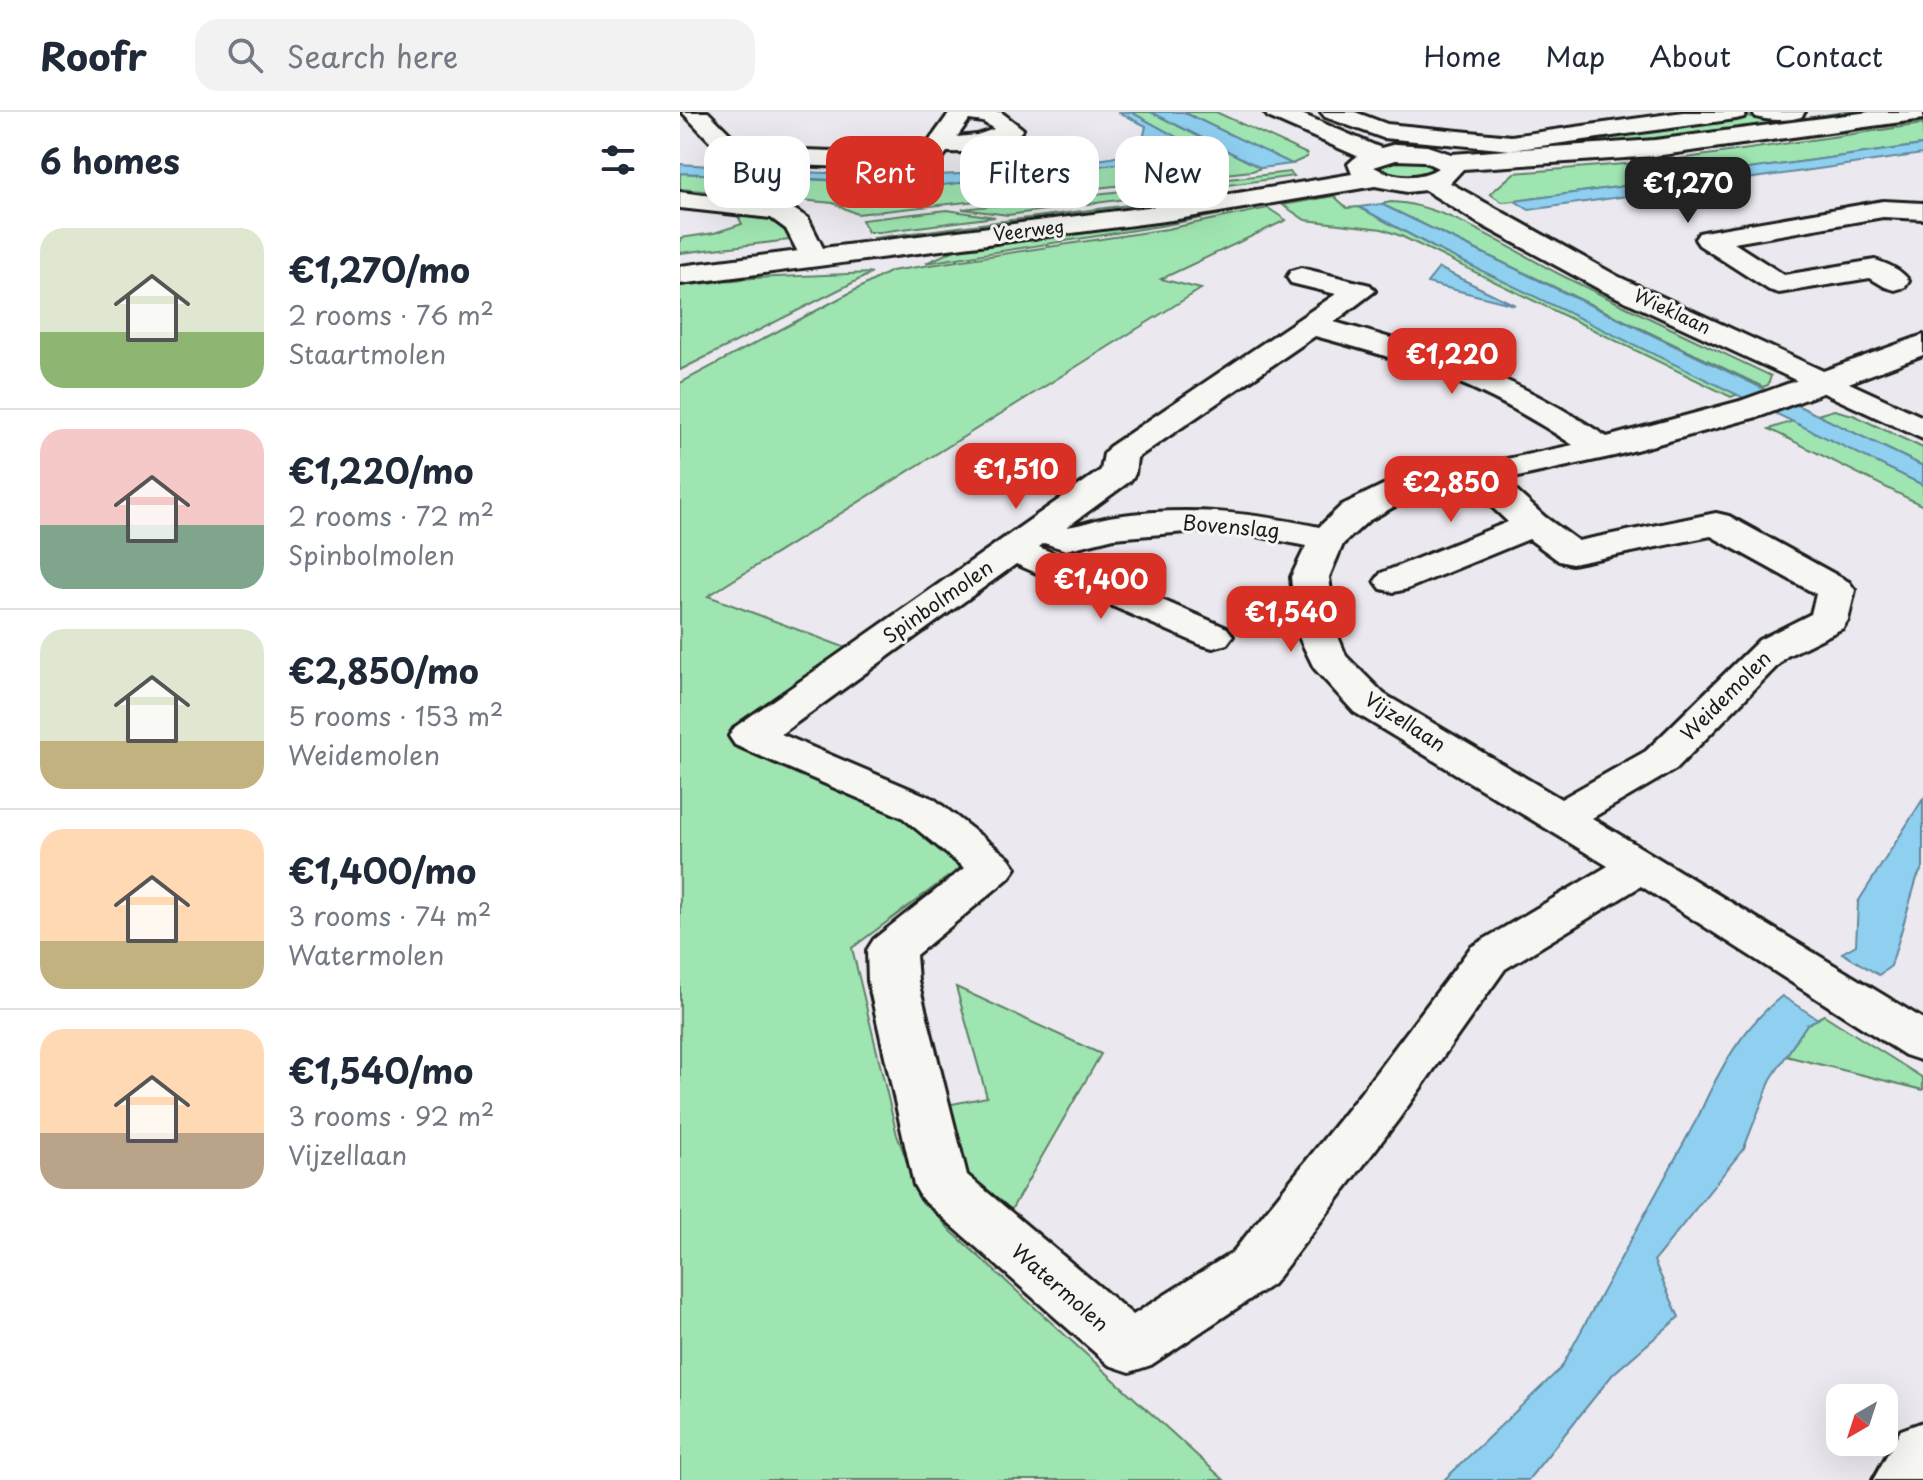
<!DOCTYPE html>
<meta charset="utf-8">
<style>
:root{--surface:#fff;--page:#f2f2f3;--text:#1f2937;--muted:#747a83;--line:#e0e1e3;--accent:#d93025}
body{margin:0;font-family:"Playpen Sans",sans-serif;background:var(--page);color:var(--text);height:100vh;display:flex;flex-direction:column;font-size:30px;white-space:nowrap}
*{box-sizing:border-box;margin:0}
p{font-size:26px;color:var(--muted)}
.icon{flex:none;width:44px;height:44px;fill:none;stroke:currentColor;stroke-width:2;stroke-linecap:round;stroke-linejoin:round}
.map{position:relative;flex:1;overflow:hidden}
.side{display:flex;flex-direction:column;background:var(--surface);width:680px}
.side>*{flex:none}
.guide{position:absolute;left:24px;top:24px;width:760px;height:72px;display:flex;gap:16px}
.needle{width:52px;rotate:219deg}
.tools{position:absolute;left:1146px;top:1272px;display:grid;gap:16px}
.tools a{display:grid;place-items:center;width:72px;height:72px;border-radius:16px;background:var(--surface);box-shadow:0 8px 32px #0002;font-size:40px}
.price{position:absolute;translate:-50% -68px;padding:0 18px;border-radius:16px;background:var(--accent);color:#fff;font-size:26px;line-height:52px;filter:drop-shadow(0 2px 4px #0008)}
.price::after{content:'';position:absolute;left:50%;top:48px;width:24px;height:18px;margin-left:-12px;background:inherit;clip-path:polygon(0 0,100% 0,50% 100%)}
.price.active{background:#222;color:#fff}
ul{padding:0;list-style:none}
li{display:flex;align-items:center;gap:24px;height:200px;padding:0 40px}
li+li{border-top:2px solid var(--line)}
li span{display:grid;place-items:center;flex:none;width:224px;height:160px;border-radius:24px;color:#555}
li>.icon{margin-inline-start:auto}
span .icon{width:96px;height:96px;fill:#fffc;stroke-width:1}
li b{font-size:34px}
h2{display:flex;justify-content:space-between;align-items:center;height:96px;padding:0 40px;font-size:34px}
.tag{padding:0 28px;border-radius:24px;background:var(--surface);box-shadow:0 8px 32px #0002;font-size:28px;line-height:72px}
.tag.active{background:var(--accent);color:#fff}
header{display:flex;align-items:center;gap:48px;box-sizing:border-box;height:112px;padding:0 40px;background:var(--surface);border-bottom:2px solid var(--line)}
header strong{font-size:38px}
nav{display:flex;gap:44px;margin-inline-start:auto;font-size:28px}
.search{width:560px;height:72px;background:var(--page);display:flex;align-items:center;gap:20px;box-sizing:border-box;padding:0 28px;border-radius:24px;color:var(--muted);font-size:30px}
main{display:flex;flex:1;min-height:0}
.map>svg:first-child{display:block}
.green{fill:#9fe5b1;stroke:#5e8066;stroke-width:2}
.water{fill:#8fcff0;stroke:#61879b;stroke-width:2}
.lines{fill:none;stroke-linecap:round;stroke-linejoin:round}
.minor-casing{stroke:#1c1c1c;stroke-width:6}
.tertiary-casing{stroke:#1c1c1c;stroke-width:6}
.minor{fill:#f6f6f2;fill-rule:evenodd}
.tertiary{fill:#f6f6f2;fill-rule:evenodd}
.labels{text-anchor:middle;stroke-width:6;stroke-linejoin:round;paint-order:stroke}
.far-street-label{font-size:18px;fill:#1c1c1c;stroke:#f6f6f2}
.street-label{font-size:20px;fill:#1c1c1c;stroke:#f6f6f2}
</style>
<header>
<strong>Roofr</strong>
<div class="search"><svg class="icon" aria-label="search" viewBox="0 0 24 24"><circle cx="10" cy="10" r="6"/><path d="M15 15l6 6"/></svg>Search here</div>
<nav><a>Home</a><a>Map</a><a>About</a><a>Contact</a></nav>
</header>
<main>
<section class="side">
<h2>6 homes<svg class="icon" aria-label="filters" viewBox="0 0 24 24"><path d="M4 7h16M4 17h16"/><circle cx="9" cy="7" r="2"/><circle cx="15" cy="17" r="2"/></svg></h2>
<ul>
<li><span style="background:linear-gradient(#dfe7d0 65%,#8fb573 0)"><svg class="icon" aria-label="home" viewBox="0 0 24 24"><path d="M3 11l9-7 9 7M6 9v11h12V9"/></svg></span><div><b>€1,270/mo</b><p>2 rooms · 76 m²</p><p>Staartmolen</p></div></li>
<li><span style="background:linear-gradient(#f6c9c9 60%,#7fa58c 0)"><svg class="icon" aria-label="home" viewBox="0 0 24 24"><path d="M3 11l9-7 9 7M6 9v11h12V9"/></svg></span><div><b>€1,220/mo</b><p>2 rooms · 72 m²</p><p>Spinbolmolen</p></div></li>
<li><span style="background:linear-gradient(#dfe7d0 70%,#c2b280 0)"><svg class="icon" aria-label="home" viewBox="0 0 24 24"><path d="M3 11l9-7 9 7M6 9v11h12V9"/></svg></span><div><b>€2,850/mo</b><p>5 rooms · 153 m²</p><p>Weidemolen</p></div></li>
<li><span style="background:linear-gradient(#ffd9b3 70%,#c2b280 0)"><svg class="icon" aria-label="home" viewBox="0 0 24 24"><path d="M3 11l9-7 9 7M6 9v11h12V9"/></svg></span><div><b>€1,400/mo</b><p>3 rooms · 74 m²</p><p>Watermolen</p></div></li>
<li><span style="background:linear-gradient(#ffd9b3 65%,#b9a48a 0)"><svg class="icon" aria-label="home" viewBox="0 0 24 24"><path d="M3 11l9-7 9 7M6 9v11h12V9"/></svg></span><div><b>€1,540/mo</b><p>3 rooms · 92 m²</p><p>Vijzellaan</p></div></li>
</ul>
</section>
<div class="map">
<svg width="1243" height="1368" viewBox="0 0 1243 1368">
<rect width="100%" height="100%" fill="#ebe9ef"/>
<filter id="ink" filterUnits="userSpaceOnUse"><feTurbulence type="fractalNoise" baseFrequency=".0125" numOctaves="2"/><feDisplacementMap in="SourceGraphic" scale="16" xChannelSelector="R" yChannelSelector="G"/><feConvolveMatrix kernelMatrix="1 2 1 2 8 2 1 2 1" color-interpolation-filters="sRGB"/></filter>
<g filter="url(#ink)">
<g class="green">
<path d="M 451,0 L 471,0 L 581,56 L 572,59 L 177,102 L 153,91 L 0,77 L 0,61 L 205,71 L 293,71 L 404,57 L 512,34 Z"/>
<path d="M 503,0 L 536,0 L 627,42 L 627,45 L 612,52 Z"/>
<path d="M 1165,0 L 1213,0 L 998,29 L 815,39 L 811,35 L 941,20 L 954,21 L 1047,9 C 1064,0 1094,8 1115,7 C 1131,6 1148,2 1165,0 Z"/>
<path d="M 1243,5 L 1243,10 L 1001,42 L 832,54 L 829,52 Z"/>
<path d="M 1243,12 L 1243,33 L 835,89 L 822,90 L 810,82 L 834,61 L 992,48 Z"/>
<path d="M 712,47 L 745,49 L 753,56 C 739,68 717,66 702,59 L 700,52 Z"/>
<path d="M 610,60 L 614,64 L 328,103 L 282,97 Z"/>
<path d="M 634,69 L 639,72 L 197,136 L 193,126 Z"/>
<path d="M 651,81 L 486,113 L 246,151 L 297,128 Z"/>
<path d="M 654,84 L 667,96 L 679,95 L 757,137 L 1059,282 L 1051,285 L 721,124 L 702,117 L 625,108 L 603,93 Z"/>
<path d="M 711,90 C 765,91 836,141 885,165 C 953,199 1022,231 1091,264 L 1088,273 L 1083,275 L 701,92 Z"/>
<path d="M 588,96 L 606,108 L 481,167 L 521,177 L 28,484 L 177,540 L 51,623 L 236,708 L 288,750 L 172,836 L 217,1023 L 240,1083 L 271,1119 L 544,1368 L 0,1368 L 0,271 L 211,159 L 487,117 Z"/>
<path d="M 267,98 L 315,105 L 200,120 L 188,120 L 182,108 Z"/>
<path d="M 68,100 L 100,111 L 110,128 L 0,141 L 0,126 L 34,121 L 62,112 L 58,104 Z"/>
<path d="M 192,161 L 0,258 L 0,174 L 73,166 Z"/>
<path d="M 1154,298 L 1173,303 L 1243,336 L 1243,354 L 1137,303 Z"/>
<path d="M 1113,309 L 1243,373 L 1243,394 L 1089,317 Z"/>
<path d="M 276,875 L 421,942 L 327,1105 L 288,1072 L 267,993 L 307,985 Z"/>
<path d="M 1144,903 L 1243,966 L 1243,978 L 1106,944 L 1127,912 Z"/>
</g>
<g class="water">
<path d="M 438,0 L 451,0 L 513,34 L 499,44 L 263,73 L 0,61 L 0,52 C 126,61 262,72 390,52 C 414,48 439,47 461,37 L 466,14 Z"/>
<path d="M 471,0 L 503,0 L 612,52 L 581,56 Z"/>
<path d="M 1243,33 L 1243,42 L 849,98 L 835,89 Z"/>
<path d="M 701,92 L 1243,354 L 1243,373 L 757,137 L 679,95 Z"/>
<path d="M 759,156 L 835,193 L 747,171 Z"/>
<path d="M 1243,687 L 1243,755 L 1237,766 L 1211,854 L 1199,863 L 1162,841 L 1176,833 L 1178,790 Z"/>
<path d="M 1102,884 L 1138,907 L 1127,912 L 1091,967 L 1064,1036 L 974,1149 L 999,1205 L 933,1262 L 848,1368 L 764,1368 L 881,1256 L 1019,1003 C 1039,957 1063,915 1102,884 Z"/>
</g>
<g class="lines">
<defs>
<g id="minor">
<path d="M 2,0 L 28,0 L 64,36 L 240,42 L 270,0 L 321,0 L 343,17 C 328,38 291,41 267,40 L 256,55 L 247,58 L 57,51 L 48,48 ZM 289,8 L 303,10 L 314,17 L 297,23 L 277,25 Z"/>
<path d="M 641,0 L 675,0 L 707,12 L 831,24 L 1003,0 L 1068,0 L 1064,5 L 1056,7 L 831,38 L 703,26 L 645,5 Z"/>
<path d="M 1072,0 L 1125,0 L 1121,5 C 1107,9 1090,9 1076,5 Z"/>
<path d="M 0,80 L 107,93 L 128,106 L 148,146 L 144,152 L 134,154 L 124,152 L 106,117 L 91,106 L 0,96 Z"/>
<path d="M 1203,89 L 1243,91 L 1243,107 L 1203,105 L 1054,131 L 1104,163 L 1195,148 C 1208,152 1222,158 1229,169 L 1225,175 L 1215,178 L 1205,175 L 1190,166 L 1099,181 L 1089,178 L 1019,133 L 1015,127 L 1019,121 L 1029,119 Z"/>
<path d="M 621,156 L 690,173 L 695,179 L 654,210 C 761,239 833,263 927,325 L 1060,289 L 1243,223 L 1243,243 L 1084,303 L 934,344 L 824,368 L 865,405 L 898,429 L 1036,401 L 1049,404 L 1169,470 L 1175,478 L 1168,508 L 1163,516 L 1107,544 L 996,657 L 912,706 L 1243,907 L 1243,949 L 1225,943 L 961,774 L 825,857 L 718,1008 L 593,1172 L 471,1253 L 450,1260 L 429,1253 L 242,1087 L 234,1073 L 188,869 L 187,838 L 194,827 L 284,756 L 222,705 L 55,633 L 49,624 L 55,615 L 421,358 L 424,342 L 429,335 L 656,182 L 611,171 L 607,165 L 611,159 ZM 635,224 C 736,251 805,274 893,333 L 703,373 L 662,393 L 639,415 C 568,400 508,394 435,404 C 419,406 403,413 387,415 L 450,369 L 455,362 L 457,346 ZM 791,375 L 828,410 L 701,461 L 695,469 L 701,477 L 714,480 L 727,477 L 849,427 L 879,449 L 892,452 L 1031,424 L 1136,482 L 1131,502 L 1079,528 L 966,639 L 881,687 L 704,582 L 666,544 L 656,519 L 649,465 L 663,432 L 688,409 L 726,388 ZM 518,419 L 573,423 L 626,434 L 611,465 L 616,519 L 634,556 L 674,600 L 928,754 L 791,835 L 680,982 L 553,1140 L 453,1203 L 287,1063 L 238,869 L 236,843 L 329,766 L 336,756 L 329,746 L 254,687 L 101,622 L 336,452 L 519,532 L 533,536 L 547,532 L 553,524 L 547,516 L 359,435 L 364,431 L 386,438 L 434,426 Z"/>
<path d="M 1243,1310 L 1243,1368 L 1193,1368 L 1221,1318 Z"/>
</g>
<path id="tertiary" d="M 584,0 L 617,0 L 701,36 L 716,32 L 747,34 L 771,42 L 975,28 L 1189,0 L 1243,0 L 1243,7 L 975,44 L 783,57 L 770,71 L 939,165 L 1243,305 L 1243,327 L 919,177 L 798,111 L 745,78 L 727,80 L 695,74 L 492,108 L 0,172 L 0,154 L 492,92 L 672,62 L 668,52 L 677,44 L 588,5 ZM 716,48 L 743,49 L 758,56 C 739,68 713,66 694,55 Z"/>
</defs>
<use href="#minor" class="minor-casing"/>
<use href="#tertiary" class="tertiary-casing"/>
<use href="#minor" class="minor"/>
<use href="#tertiary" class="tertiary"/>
</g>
</g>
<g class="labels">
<g class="far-street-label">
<text transform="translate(349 119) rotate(-7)" y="6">Veerweg</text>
<text transform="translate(992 200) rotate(25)" y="6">Wieklaan</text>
</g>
<g class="street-label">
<text transform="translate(551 415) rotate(5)" y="7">Bovenslag</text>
<text transform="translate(258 490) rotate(-35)" y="7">Spinbolmolen</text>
<text transform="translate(1046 584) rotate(-45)" y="7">Weidemolen</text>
<text transform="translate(725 610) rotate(33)" y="7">Vijzellaan</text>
<text transform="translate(380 1176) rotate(41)" y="7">Watermolen</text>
</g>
</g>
</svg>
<div class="tools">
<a><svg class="needle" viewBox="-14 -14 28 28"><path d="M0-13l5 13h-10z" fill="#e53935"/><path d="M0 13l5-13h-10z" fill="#747a83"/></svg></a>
</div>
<b class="price active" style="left:1008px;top:113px">€1,270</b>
<b class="price" style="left:772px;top:284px">€1,220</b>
<b class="price" style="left:336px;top:399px">€1,510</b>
<b class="price" style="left:771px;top:412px">€2,850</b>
<b class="price" style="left:421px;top:509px">€1,400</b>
<b class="price" style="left:611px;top:542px">€1,540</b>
<div class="guide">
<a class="tag">Buy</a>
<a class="tag active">Rent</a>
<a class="tag">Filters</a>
<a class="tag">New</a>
</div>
</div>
</main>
